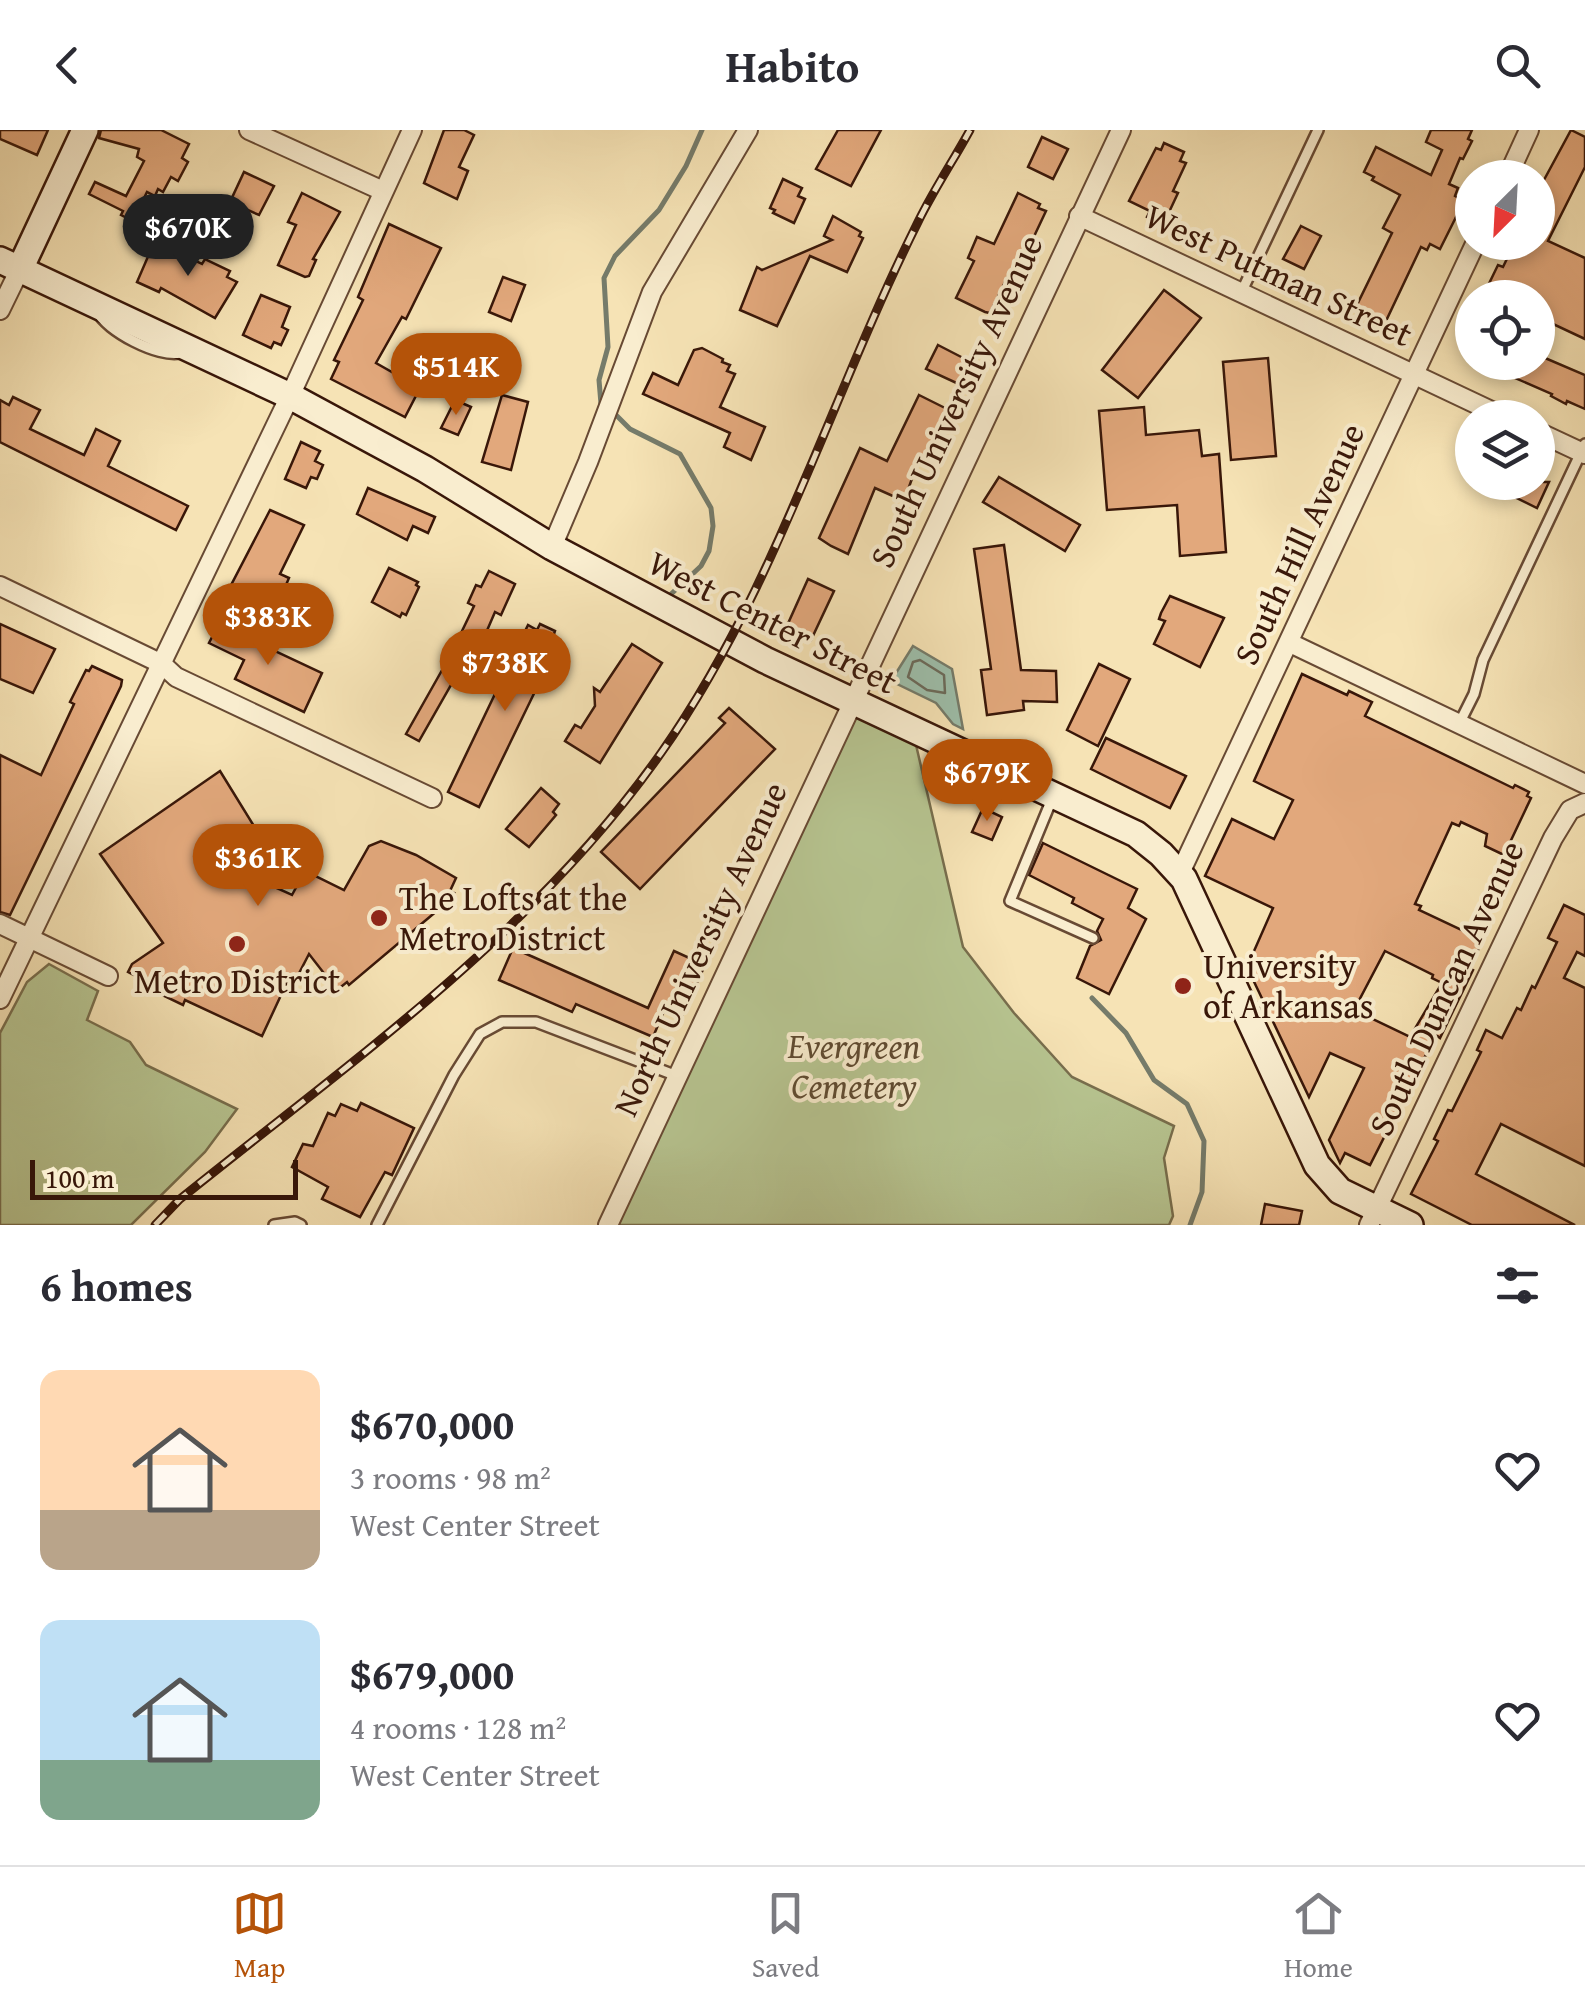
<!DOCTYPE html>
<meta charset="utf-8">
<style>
:root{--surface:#fff;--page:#f7f7f7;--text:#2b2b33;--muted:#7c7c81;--line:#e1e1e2;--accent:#b45309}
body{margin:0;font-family:"Gentium Book Plus",serif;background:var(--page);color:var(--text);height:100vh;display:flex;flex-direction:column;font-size:38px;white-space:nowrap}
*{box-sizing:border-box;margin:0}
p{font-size:32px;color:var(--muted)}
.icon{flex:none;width:55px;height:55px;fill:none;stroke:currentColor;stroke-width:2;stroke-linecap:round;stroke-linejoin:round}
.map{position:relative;height:1095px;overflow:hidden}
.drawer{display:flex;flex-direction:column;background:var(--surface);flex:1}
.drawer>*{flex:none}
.needle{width:65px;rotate:204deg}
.tools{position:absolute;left:1455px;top:30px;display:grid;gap:20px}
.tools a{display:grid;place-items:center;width:100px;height:100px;border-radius:50%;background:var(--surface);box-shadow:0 5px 15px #0003;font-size:50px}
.scale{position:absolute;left:30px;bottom:25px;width:268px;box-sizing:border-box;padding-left:10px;border:5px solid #391709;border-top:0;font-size:28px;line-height:35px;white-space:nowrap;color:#391709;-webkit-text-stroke:8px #f9edcf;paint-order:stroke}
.price{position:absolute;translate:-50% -85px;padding:0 22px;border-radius:35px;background:var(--accent);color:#fff;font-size:32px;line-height:65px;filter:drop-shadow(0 2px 5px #0008)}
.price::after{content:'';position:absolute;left:50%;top:60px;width:30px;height:22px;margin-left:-15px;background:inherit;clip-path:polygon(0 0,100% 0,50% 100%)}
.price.active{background:#222;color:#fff}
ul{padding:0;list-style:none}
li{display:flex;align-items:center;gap:30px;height:250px;padding:0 40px}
li span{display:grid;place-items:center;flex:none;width:280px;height:200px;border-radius:20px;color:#555}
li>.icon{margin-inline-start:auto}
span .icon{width:120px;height:120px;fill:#fffc;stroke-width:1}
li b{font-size:42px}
h2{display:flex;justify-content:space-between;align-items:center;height:120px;padding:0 40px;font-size:42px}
header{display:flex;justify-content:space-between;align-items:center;height:130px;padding:0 40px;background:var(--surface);font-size:45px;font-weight:600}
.dock{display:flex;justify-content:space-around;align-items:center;height:140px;border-top:2px solid var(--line);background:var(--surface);font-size:28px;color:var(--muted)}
.dock a{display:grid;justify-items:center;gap:5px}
.dock .active{color:var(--accent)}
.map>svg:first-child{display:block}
.green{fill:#b7c591;stroke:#786e4d;stroke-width:2.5}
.water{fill:#9dbeaa;stroke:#757b6a;stroke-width:2.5}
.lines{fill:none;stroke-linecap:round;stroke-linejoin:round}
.shore{stroke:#6b6a5a;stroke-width:2.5}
.stream{stroke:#757b6a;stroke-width:5}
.building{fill:#e2a87c;stroke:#391709;stroke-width:2.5;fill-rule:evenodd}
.lane-casing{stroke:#684a34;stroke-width:14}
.street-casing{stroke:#684a34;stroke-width:22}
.secondary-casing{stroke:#391709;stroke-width:30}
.lane{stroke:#f9edcf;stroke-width:9}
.street{stroke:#f9edcf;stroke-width:18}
.secondary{stroke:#f9edcf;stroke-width:25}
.rail-casing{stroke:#391709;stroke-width:9}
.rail{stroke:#f9edcf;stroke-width:5;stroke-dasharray:15;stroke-linecap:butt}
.poi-dot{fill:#8f2418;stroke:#f9edcf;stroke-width:4}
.labels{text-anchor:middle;stroke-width:8;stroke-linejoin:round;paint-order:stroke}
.street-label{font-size:35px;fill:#391709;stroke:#f9edcf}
.poi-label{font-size:35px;fill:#391709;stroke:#f9edcf;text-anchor:start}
.park-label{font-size:35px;font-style:italic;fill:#5f4b32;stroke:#f9edcf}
</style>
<header><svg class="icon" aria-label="back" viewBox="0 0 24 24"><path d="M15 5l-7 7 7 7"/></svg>Habito<svg class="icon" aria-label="search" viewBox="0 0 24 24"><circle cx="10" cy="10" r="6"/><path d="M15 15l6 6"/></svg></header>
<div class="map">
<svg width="1585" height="1095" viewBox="0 0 1585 1095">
<rect width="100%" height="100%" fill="#f6e3b5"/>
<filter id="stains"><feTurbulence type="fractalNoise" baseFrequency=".002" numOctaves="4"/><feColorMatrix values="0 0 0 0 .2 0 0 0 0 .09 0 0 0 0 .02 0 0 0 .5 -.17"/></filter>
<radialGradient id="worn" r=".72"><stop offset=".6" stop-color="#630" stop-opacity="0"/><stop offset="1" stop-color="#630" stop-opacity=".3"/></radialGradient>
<g class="green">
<path d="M 851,571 L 913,602 L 963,817 L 1014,883 L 1072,947 L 1174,996 L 1164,1028 L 1173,1086 L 1169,1095 L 608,1095 Z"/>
<path d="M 49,834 L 98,861 L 87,890 L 130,912 L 146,935 L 237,979 L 205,1022 L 131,1095 L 0,1095 L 0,903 L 27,852 Z"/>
</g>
<path class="water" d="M 913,516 L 952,539 L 963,599 L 953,594 L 936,573 L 891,551 Z"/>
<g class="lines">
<path class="shore" d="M 920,530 L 944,545 L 945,563 L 927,560 L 908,547 L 913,532 Z"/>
<g class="stream">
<path d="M 601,274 L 599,250 L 608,217 L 604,148 L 615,126 L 659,80 L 686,36 L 702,0"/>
<path d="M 614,283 L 630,299 L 680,324 L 711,378 L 713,396 L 709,421 L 701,436 L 669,466"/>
<path d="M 1092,868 L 1126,903 L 1154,950 L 1187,974 L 1204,1011 L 1202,1062 L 1190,1095"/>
</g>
</g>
<g class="building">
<path d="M 0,0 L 48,0 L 37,25 L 0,9 Z"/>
<path d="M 101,0 L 161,0 L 189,14 L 182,28 L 188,32 L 178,51 L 171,47 L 163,62 L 158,59 L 155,66 L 147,62 L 133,91 L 121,85 L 123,81 L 89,64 L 95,52 L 126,66 L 144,31 L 137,27 L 139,19 L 99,8 Z"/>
<path d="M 444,0 L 464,0 L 474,5 L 459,37 L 468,41 L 457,69 L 424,53 Z"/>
<path d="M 838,0 L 881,0 L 851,56 L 816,39 Z"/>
<path d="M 1431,0 L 1472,0 L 1468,9 L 1472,11 L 1463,29 L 1460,28 L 1449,54 L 1458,58 L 1455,66 L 1464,71 L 1440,119 L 1430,114 L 1427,120 L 1421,117 L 1385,193 L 1355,179 L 1392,103 L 1383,98 L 1400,65 L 1372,50 L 1374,47 L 1364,42 L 1376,17 L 1431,45 L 1442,20 L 1426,12 Z"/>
<path d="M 1571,0 L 1585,7 L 1585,37 L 1548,111 L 1585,128 L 1585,209 L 1538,187 L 1538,168 L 1482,168 L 1498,135 L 1503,137 L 1515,112 L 1538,112 L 1538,61 Z"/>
<path d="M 1042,7 L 1068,19 L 1053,49 L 1028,37 Z"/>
<path d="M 1164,13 L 1184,22 L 1180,31 L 1186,33 L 1173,61 L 1178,63 L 1163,95 L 1147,87 L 1150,81 L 1129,71 L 1156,18 L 1161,20 Z"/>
<path d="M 244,42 L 274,56 L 259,85 L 230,72 Z"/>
<path d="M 783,49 L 802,58 L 798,66 L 805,69 L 794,93 L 773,83 L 775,80 L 770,78 Z"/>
<path d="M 302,63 L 340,82 L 313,129 L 316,130 L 309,146 L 305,147 L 278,135 L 296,95 L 288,92 Z"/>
<path d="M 1018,63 L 1040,74 L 1038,78 L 1046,81 L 1013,151 L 1007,148 L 990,183 L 985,182 L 956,168 L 974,131 L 968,128 L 977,107 L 994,114 Z"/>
<path d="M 833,86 L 861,102 L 859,106 L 863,108 L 847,142 L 810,126 L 777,196 L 740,180 L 757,137 L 762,140 L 832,110 L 824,106 Z"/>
<path d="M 389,94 L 441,118 L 406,189 L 402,187 L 376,233 L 420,258 L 405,287 L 331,249 L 339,232 L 334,230 L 363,170 L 358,167 Z"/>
<path d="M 1301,96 L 1321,106 L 1304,139 L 1283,129 Z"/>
<path d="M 153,115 L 168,118 L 202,134 L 205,129 L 230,141 L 227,147 L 237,152 L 215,188 L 161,158 L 159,162 L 137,152 Z"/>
<path d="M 503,147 L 525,155 L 511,191 L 489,182 Z"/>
<path d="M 1164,160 L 1201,188 L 1138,268 L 1102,240 Z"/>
<path d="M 261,165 L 290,177 L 282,197 L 288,200 L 281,215 L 274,212 L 271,218 L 243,205 Z"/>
<path d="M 938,215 L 969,231 L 965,241 L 969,243 L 963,256 L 926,239 Z"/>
<path d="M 702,218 L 723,229 L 722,232 L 730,235 L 727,241 L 735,244 L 720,277 L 765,297 L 751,330 L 724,317 L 730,303 L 643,264 L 653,243 L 678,255 L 694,220 Z"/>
<path d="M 1538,225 L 1585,245 L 1585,279 L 1567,271 L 1566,274 L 1551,266 L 1552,264 L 1478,232 L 1538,232 Z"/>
<path d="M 1268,228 L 1276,326 L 1231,330 L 1223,232 Z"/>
<path d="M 502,265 L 528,272 L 511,340 L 482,332 Z"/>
<path d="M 919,265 L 953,282 L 929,333 L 919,329 L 904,371 L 875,358 L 848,424 L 831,416 L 819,408 L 860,318 L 887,331 Z"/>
<path d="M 13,267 L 40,280 L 30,299 L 84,325 L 96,299 L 120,311 L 108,336 L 188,376 L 176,400 L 0,312 L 0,270 L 9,275 Z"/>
<path d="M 455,270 L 471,277 L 458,305 L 441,298 Z"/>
<path d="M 1144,277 L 1146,305 L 1199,300 L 1202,326 L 1219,324 L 1226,422 L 1180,426 L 1177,375 L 1107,380 L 1099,281 Z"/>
<path d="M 301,312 L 320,321 L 315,331 L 323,335 L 317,349 L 311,347 L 306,358 L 285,349 Z"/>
<path d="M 999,347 L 1080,395 L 1065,421 L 983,372 Z"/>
<path d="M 1484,352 L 1549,352 L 1537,378 Z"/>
<path d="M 368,358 L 435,387 L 428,403 L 413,396 L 407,410 L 357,384 Z"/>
<path d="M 270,380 L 304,395 L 280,444 L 289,448 L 283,462 L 276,459 L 266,479 L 228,461 Z"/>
<path d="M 1004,415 L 1021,540 L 1056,541 L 1057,572 L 1023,571 L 1024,580 L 987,585 L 981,540 L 991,539 L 974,419 Z"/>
<path d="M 389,438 L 418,452 L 416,455 L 419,457 L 406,485 L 402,483 L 400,487 L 372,472 Z"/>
<path d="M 489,441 L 515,454 L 501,485 L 495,482 L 473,533 L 469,537 L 463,534 L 419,611 L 406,604 L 450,526 L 474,476 L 468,473 L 476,455 L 481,457 Z"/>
<path d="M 808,449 L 834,461 L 811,510 L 786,498 Z"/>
<path d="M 1170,466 L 1224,488 L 1200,537 L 1154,514 L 1165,491 L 1159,489 L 1161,483 Z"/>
<path d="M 222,488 L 246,500 L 243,506 L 322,543 L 304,582 L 235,549 L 244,530 L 209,513 Z"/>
<path d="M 0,494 L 55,519 L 33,563 L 0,549 Z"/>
<path d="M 540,494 L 555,501 L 553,507 L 560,510 L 479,677 L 448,662 L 528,495 L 537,500 Z"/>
<path d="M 632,514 L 662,533 L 600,633 L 565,611 L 575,595 L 581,598 L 595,576 L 594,558 L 600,562 Z"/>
<path d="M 1099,534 L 1130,549 L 1098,616 L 1067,600 Z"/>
<path d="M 92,536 L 122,550 L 121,556 L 10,785 L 0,782 L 0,625 L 41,645 L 74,574 L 70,572 L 86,540 L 89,541 Z"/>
<path d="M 1302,544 L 1347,565 L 1349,561 L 1372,572 L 1365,586 L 1513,658 L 1515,655 L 1529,662 L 1527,666 L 1531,668 L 1504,725 L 1485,716 L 1487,704 L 1461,692 L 1459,696 L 1452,693 L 1415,774 L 1421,776 L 1419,780 L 1483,810 L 1469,838 L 1473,840 L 1440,908 L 1436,905 L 1370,1035 L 1345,1023 L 1340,1033 L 1329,1010 L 1364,938 L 1330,923 L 1309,967 L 1247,837 L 1273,778 L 1205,746 L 1232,689 L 1274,709 L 1293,670 L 1254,651 ZM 1385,821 L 1433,845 L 1432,848 L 1442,853 L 1410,907 L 1354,880 Z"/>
<path d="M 729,578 L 775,619 L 640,759 L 601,722 L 725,593 L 719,588 Z"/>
<path d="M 1106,608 L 1186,646 L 1170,678 L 1091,639 Z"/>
<path d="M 220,641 L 262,709 L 241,723 L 259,749 L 264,746 L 270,755 L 292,765 L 305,741 L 344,760 L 369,716 L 381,711 L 416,725 L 456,748 L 450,761 L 454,763 L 445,774 L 349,855 L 347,852 L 337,860 L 309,824 L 295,851 L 289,848 L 262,906 L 185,870 L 183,875 L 160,864 L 162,860 L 128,842 L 132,834 L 163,813 L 100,724 Z"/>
<path d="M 541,658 L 559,674 L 553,682 L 556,685 L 529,717 L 506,699 Z"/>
<path d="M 983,678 L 1002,687 L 992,710 L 972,702 Z"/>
<path d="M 1043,713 L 1137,759 L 1128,778 L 1146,789 L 1109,864 L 1077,848 L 1090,816 L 1101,810 L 1097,801 L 1103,789 L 1072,773 L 1074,768 L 1029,745 Z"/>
<path d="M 1564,775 L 1585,785 L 1585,826 L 1577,822 L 1564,848 L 1585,858 L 1585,1036 L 1501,994 L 1476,1044 L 1575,1095 L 1472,1095 L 1411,1064 L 1438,1011 L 1434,1009 L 1448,980 L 1452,981 L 1481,922 L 1477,920 L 1486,900 L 1502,908 L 1517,878 L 1521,880 L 1532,856 L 1535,858 L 1557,812 L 1548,808 Z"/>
<path d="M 513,818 L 648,878 L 674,821 L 705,835 L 681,888 L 664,881 L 653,907 L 576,874 L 572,882 L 499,850 Z"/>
<path d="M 361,973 L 414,998 L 392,1045 L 385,1042 L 360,1087 L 322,1069 L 328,1057 L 292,1037 L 303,1014 L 313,1016 L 328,983 L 335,986 L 341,974 L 357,981 Z"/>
<path d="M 1265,1074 L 1302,1081 L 1299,1095 L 1261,1095 Z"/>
</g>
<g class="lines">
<defs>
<g id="lane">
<path d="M 1241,163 L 1318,0"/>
<path d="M 97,181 C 106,201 159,228 180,223"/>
<path d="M 1459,594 L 1474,564 L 1483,530 L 1585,314"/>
<path d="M 1052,669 L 1010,771 L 1093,808"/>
<path d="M 274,1095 L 295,1092 L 301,1095"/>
<path d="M 377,1095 L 454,945 L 480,904 L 502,892 L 536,892 L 677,946"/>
</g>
<g id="street">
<path d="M 249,0 L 383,61"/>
<path d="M 1507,48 L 1529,0"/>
<path d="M 1079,86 L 1506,288"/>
<path d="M 0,180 L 20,139"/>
<path d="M 1538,302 L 1585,324"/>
<path d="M 552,417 L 588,332 L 652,162 L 748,0"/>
<path d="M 0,456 L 162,534 L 176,547 L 432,668"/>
<path d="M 1290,513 L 1585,654"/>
<path d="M 1180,743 L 1476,112"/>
<path d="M 0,794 L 108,846"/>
<path d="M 0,869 L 290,266 L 412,0"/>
<path d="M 608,1095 L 1121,0"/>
<path d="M 1369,1095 L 1553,708 L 1570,680 L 1585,673"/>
</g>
<g id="secondary">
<path d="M 0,130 L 290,266 L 425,339 L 552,417 L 765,530 L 1136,704 L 1161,724 L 1184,749 L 1317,1035 L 1340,1061 L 1410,1095"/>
<path d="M 20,139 L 85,0"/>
</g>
</defs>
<use href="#lane" class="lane-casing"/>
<use href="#street" class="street-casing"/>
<use href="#secondary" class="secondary-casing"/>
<use href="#lane" class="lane"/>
<use href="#street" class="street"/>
<use href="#secondary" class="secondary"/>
<defs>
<path id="rail" d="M 155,1095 L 180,1069 C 350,932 535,803 661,623 C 775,461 830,268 918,92 C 933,61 953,31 970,0"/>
</defs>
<use href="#rail" class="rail-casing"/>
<use href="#rail" class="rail"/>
</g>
<g class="poi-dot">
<circle cx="379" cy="788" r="10"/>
<circle cx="237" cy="814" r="10"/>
<circle cx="1183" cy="856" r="10"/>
</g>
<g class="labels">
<g class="street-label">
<text transform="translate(1279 145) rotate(25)" y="12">West Putman Street</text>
<text transform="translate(956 271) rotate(-65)" y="12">South University Avenue</text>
<text transform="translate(1299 414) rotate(-65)" y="12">South Hill Avenue</text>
<text transform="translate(773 492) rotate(27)" y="12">West Center Street</text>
<text transform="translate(700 819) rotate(-65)" y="12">North University Avenue</text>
<text transform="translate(1446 858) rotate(-65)" y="12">South Duncan Avenue</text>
</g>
<g class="poi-label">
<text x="399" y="780">The Lofts at the<tspan x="399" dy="40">Metro District</tspan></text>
<text x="1203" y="848">University<tspan x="1203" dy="40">of Arkansas</tspan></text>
<text x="237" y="863" text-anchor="middle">Metro District</text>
</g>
<g class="park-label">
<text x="854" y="928">Evergreen<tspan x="854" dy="40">Cemetery</tspan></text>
</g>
</g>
<rect width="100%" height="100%" filter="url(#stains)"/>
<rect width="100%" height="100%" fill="url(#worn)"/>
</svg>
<div class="tools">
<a><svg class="needle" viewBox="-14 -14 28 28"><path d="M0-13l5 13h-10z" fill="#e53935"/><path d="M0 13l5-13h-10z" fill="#7c7c81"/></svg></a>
<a><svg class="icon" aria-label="locate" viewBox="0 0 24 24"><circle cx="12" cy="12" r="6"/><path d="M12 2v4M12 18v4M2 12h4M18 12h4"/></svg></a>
<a><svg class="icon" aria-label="layers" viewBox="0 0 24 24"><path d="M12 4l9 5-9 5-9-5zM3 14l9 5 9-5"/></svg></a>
</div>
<div class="scale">100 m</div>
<b class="price active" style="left:188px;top:149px">$670K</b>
<b class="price" style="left:456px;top:288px">$514K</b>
<b class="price" style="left:268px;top:538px">$383K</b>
<b class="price" style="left:505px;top:584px">$738K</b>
<b class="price" style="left:987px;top:694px">$679K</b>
<b class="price" style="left:258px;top:779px">$361K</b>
</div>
<section class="drawer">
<h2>6 homes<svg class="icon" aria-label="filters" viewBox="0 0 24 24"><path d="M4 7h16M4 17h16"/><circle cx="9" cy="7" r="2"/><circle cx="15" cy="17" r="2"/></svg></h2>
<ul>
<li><span style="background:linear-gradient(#ffd9b3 70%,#b9a48a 0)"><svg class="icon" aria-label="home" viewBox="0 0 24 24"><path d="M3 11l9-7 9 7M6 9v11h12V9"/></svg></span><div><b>$670,000</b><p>3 rooms · 98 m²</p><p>West Center Street</p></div><svg class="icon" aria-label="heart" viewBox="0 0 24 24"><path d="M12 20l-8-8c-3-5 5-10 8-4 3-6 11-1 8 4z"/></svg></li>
<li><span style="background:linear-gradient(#bfe0f5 70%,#7fa58c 0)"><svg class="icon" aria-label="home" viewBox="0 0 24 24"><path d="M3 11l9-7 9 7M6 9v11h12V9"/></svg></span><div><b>$679,000</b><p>4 rooms · 128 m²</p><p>West Center Street</p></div><svg class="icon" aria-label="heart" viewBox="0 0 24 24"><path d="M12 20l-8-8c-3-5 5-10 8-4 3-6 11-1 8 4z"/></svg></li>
</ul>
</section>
<nav class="dock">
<a class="active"><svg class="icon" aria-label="map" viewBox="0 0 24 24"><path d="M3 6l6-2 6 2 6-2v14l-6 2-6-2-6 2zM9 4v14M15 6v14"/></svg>Map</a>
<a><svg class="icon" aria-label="saved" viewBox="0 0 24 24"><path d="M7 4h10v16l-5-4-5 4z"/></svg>Saved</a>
<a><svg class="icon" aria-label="home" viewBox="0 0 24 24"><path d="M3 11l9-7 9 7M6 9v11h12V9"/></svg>Home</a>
</nav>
